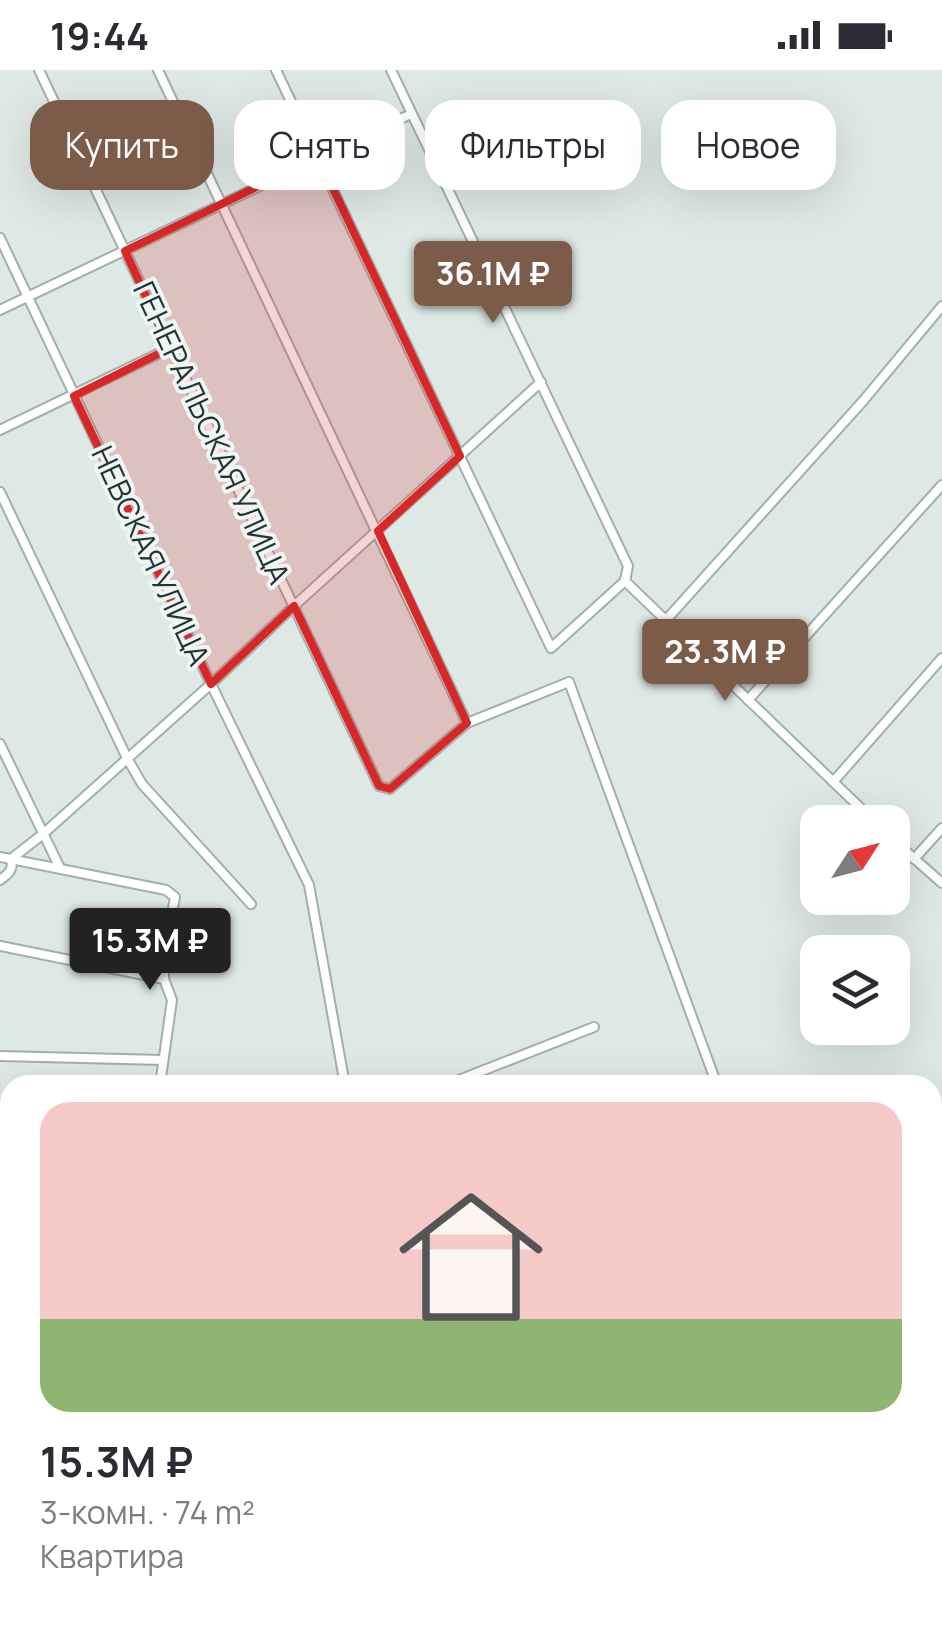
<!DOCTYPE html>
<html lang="ru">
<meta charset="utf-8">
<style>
:root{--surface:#fff;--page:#f7f7f7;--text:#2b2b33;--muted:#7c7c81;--line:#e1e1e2;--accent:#7c5b49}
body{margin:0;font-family:Manrope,sans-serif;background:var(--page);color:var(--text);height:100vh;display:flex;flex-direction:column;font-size:38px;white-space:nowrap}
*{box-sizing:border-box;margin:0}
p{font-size:32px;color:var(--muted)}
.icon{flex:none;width:55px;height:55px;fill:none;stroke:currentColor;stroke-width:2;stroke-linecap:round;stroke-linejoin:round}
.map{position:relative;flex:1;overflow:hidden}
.sheet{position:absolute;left:0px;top:1005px;width:942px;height:552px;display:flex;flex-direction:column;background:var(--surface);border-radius:30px 30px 0 0;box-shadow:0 10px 40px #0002}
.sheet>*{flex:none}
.hud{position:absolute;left:30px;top:30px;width:882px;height:90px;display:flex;gap:20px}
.needle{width:65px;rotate:54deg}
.buttons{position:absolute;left:800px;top:735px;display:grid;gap:20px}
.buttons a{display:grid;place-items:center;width:110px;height:110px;border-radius:20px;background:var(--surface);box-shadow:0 10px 40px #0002;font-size:50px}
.price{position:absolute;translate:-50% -85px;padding:0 22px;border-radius:10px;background:var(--accent);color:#fff;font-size:32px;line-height:65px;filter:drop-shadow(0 2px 5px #0008)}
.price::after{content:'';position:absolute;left:50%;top:60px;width:30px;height:22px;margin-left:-15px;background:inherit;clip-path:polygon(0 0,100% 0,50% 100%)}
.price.on{background:#222;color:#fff}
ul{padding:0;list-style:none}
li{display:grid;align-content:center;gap:20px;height:530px;padding:0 40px}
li+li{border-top:2px solid var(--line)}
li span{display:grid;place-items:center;height:310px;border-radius:30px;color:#555}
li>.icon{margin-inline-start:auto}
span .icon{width:180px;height:180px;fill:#fffc;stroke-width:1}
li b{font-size:42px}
.pill{padding:0 35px;border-radius:30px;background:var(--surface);box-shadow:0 10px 40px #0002;font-size:35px;line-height:90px}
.pill.on{background:var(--accent);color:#fff}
.status{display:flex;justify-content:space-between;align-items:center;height:70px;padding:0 50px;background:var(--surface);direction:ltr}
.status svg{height:28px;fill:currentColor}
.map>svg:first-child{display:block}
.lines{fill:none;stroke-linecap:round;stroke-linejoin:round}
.minor-casing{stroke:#a2afac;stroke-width:12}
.minor{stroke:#fff;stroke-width:8}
.marked{fill:#d62828;fill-opacity:0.2;stroke:#d62828;stroke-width:8;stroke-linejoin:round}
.labels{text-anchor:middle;stroke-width:8;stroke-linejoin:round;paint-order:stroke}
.street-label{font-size:30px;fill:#223533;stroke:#eef5f3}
</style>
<div class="status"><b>19:44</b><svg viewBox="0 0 49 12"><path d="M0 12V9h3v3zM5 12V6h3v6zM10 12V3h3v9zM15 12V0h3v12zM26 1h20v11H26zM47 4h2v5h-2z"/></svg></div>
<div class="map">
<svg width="942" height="1557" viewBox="0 0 942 1557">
<rect width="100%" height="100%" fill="#dee8e5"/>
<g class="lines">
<defs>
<g id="minor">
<path d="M 39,0 L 379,716 L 390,719 L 467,653 L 569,612 L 717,1015"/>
<path d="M 158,0 L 467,653"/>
<path d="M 276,0 L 551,578 L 625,511 L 626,506"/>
<path d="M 391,0 L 628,496 L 625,511 L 875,752"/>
<path d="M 0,168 L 211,614 L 309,815 L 345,1015"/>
<path d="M 0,240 L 411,44"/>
<path d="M 0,360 L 170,278"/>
<path d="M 0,422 L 127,688 L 142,714 L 251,834"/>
<path d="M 666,550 L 863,331 L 942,236"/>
<path d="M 748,630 L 942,415"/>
<path d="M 0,674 L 60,798"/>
<path d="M 833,712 L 942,588"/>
<path d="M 892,769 L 942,813"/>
<path d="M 0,787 L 166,820 L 175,827 L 164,888 L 164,909 L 172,930 L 160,1015"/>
<path d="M 914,789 L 942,758"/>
<path d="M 0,810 C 8,804 14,800 11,789 L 43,764 L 211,614 L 294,536 L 541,312"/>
<path d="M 0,876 L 164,909"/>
<path d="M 0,986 L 163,990"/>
<path d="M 446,1015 L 594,957"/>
<path d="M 0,1079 L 10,1079"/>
<path d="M 0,1129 L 10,1129"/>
<path d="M 0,1366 L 10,1362"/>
<path d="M 940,1438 L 942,1440"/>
<path d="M 0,1522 L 10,1518"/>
<path d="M 932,1528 L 942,1536"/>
<path d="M 86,1548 L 87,1557"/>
<path d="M 697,1548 L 704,1557"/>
<path d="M 853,1548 L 862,1557"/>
<path d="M 165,1557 L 197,1548"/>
<path d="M 254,1557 L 261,1548"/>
</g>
</defs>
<use href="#minor" class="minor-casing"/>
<use href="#minor" class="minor"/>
</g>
<path class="marked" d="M 318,87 L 460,386 L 378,461 L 467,653 L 390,719 L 379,716 L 294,536 L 211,614 L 74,326 L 170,278 L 125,181 Z"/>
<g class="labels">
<g class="street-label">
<text transform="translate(211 363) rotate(65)" y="10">ГЕНЕРАЛЬСКАЯ УЛИЦА</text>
<text transform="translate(150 486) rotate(65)" y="10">НЕВСКАЯ УЛИЦА</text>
</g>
</g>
</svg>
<div class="buttons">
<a><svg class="needle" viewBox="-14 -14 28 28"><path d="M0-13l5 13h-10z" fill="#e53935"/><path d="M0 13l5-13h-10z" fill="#7c7c81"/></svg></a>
<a><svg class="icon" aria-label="layers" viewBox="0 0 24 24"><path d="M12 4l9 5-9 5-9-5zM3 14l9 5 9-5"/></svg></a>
</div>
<b class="price" style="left:493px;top:256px">36.1M ₽</b>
<b class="price" style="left:725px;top:634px">23.3M ₽</b>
<b class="price on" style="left:150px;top:923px">15.3M ₽</b>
<div class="hud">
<a class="pill on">Купить</a>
<a class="pill">Снять</a>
<a class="pill">Фильтры</a>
<a class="pill">Новое</a>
</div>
<section class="sheet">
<ul>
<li><span style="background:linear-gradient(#f6c9c9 70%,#8fb573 0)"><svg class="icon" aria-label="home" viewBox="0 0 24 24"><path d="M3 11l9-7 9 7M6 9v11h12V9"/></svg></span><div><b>15.3M ₽</b><p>3-комн. · 74 m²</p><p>Квартира</p></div></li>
</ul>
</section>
</div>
